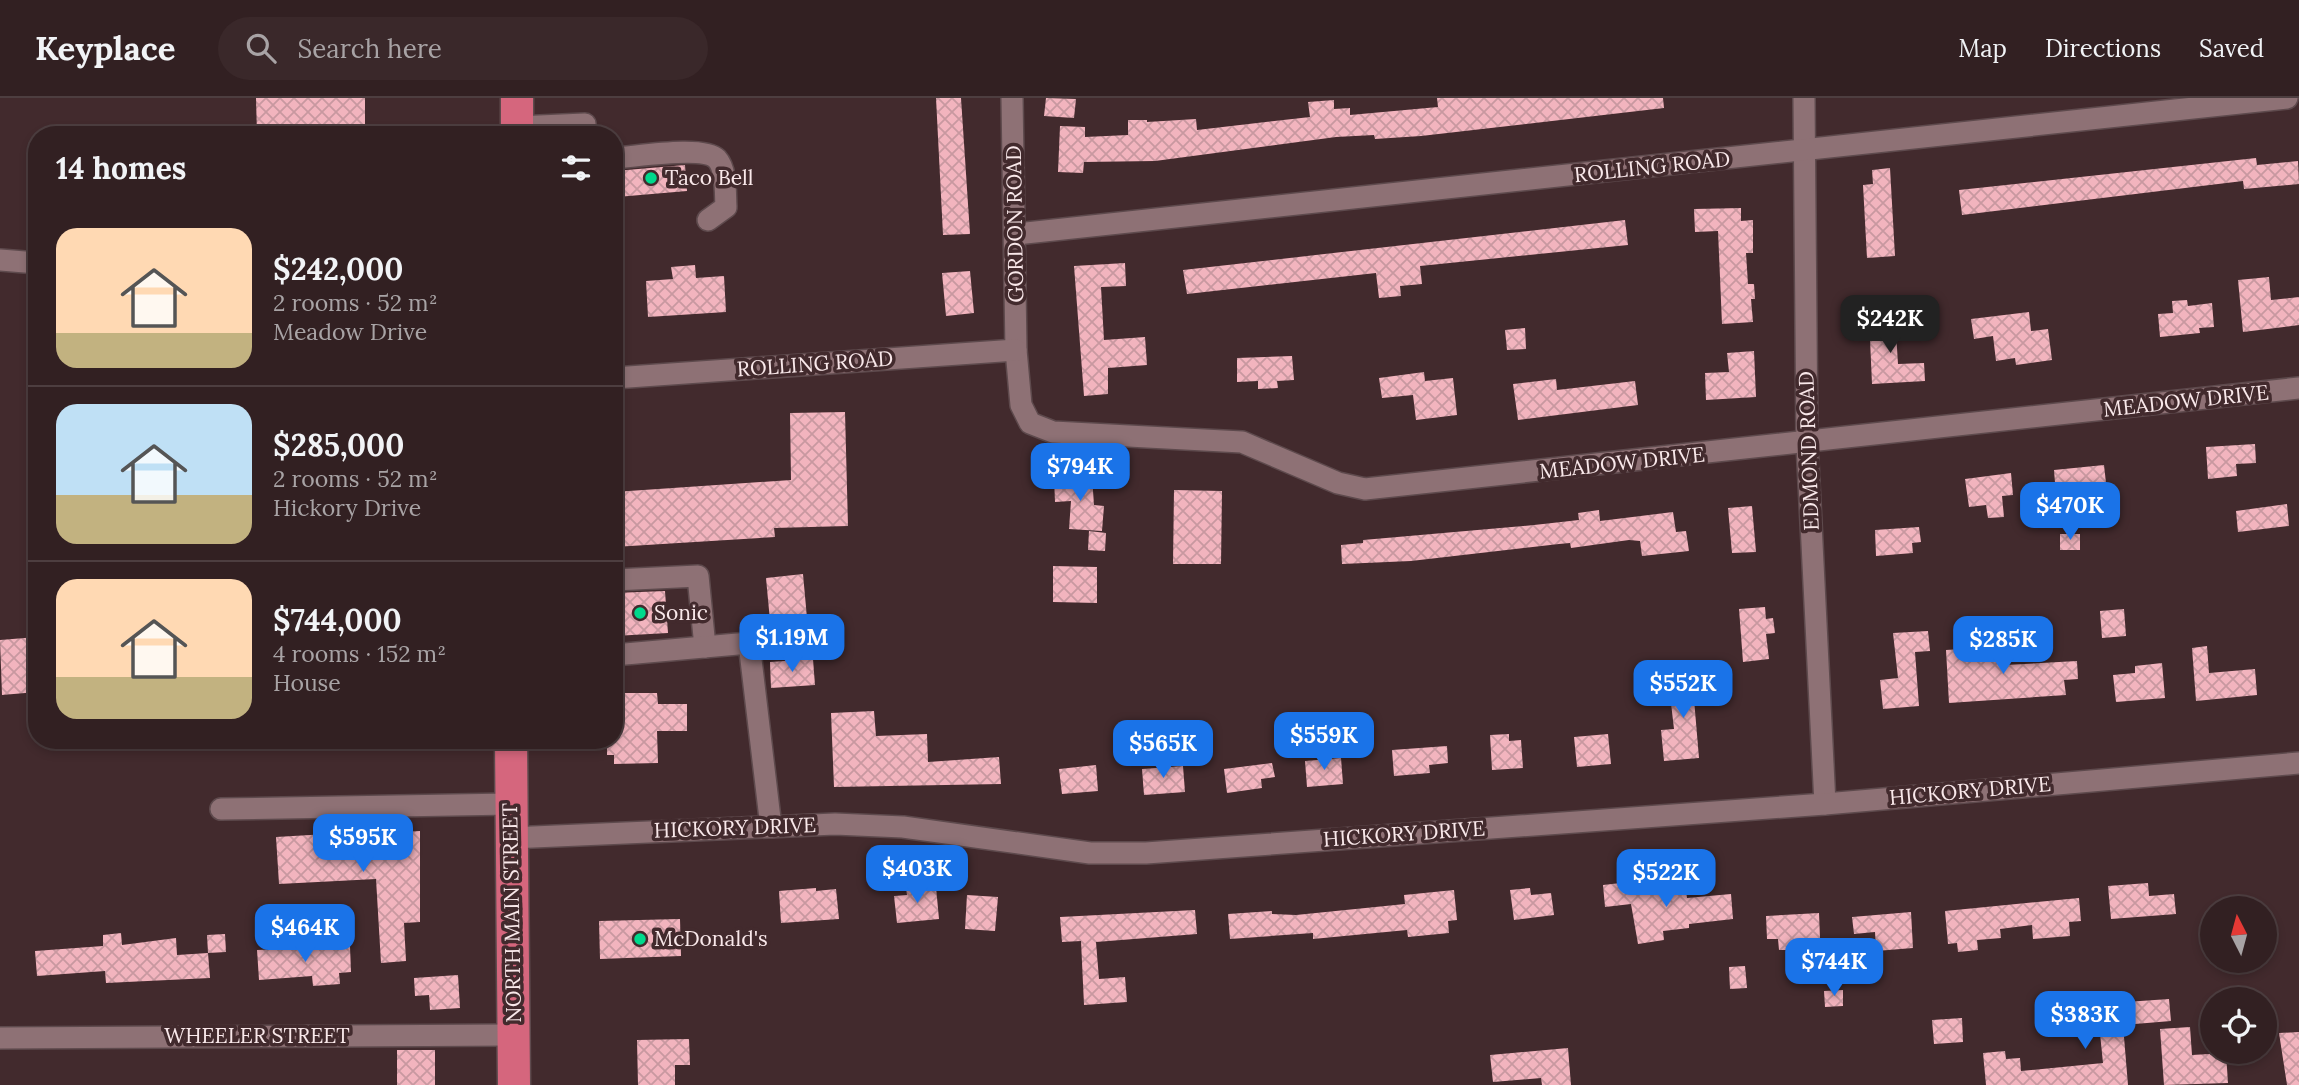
<!DOCTYPE html>
<meta charset="utf-8">
<style>
:root{--surface:#322022;--page:#3a282a;--text:#f1f3f6;--muted:#a8a3a5;--line:#4d3e40;--accent:#1a73e8}
body{margin:0;font-family:Lora,serif;background:var(--page);color:var(--text);height:100vh;display:flex;flex-direction:column;font-size:26px;white-space:nowrap}
*{box-sizing:border-box;margin:0}
p{font-size:23px;color:var(--muted)}
.icon{flex:none;width:38px;height:38px;fill:none;stroke:currentColor;stroke-width:2;stroke-linecap:round;stroke-linejoin:round}
.map{position:relative;flex:1;overflow:hidden}
.sheet{position:absolute;left:28px;top:28px;width:595px;height:623px;display:flex;flex-direction:column;background:var(--surface);border-radius:28px;box-shadow:0 4px 10px #0003,0 0 0 2px var(--line)}
.sheet>*{flex:none}
.needle{width:46px;rotate:354deg}
.buttons{position:absolute;left:2200px;top:798px;display:grid;gap:14px}
.buttons a{display:grid;place-items:center;width:77px;height:77px;border-radius:50%;background:var(--surface);box-shadow:0 4px 10px #0003,0 0 0 2px var(--line);font-size:35px}
.price{position:absolute;translate:-50% -60px;padding:0 16px;border-radius:14px;background:var(--accent);color:#fff;font-size:23px;line-height:46px;filter:drop-shadow(0 2px 4px #0008)}
.price::after{content:'';position:absolute;left:50%;top:42px;width:21px;height:16px;margin-left:-10px;background:inherit;clip-path:polygon(0 0,100% 0,50% 100%)}
.price.on{background:#222;color:#fff}
ul{padding:0;list-style:none}
li{display:flex;align-items:center;gap:21px;height:175px;padding:0 28px}
li+li{border-top:2px solid var(--line)}
li span{display:grid;place-items:center;flex:none;width:196px;height:140px;border-radius:21px;color:#555}
li>.icon{margin-inline-start:auto}
span .icon{width:84px;height:84px;fill:#fffc;stroke-width:1}
li b{font-size:30px}
h2{display:flex;justify-content:space-between;align-items:center;height:84px;padding:0 28px;font-size:30px}
header{display:flex;align-items:center;gap:42px;box-sizing:border-box;height:98px;padding:0 35px;background:var(--surface);border-bottom:2px solid var(--line)}
header strong{font-size:33px}
nav{display:flex;gap:38px;margin-inline-start:auto;font-size:24px}
.search{width:490px;height:63px;background:var(--page);display:flex;align-items:center;gap:18px;box-sizing:border-box;padding:0 24px;border-radius:38px;color:var(--muted);font-size:26px}
.map>svg:first-child{display:block}
.building{fill:url(#building-cross-hatch)}
.lines{fill:none;stroke-linecap:round;stroke-linejoin:round}
.minor-casing{stroke:#5e4a4d;stroke-width:24}
.highway-casing{stroke:#5e4a4d;stroke-width:35}
.minor{stroke:#8e7175;stroke-width:21}
.highway{stroke:#d5667d;stroke-width:32}
.poi-dot{fill:#00d98c;stroke:#422a2d;stroke-width:2.5}
.labels{text-anchor:middle;stroke-width:7;stroke-linejoin:round;paint-order:stroke}
.street-label{font-size:21px;fill:#f9e8ea;stroke:#422a2d}
.poi-label{font-size:21px;fill:#f9e8ea;stroke:#422a2d;text-anchor:start}
</style>
<header>
<strong>Keyplace</strong>
<div class="search"><svg class="icon" aria-label="search" viewBox="0 0 24 24"><circle cx="10" cy="10" r="6"/><path d="M15 15l6 6"/></svg>Search here</div>
<nav><a>Map</a><a>Directions</a><a>Saved</a></nav>
</header>
<div class="map">
<svg width="2299" height="987" viewBox="0 0 2299 987">
<defs>
<pattern id="building-cross-hatch" width="8" height="8" patternUnits="userSpaceOnUse" patternTransform="scale(1.75)"><rect width="8" height="8" fill="#f2b4be"/><path d="M0 0l8 8M0 8l8-8" fill="none" stroke="#c898a0"/></pattern>
</defs>
<rect width="100%" height="100%" fill="#422a2d"/>
<g class="building">
<path d="M 256,0 L 365,0 L 365,37 L 257,37 Z"/>
<path d="M 936,0 L 961,0 L 970,136 L 943,137 Z"/>
<path d="M 1046,0 L 1076,1 L 1074,20 L 1044,18 Z"/>
<path d="M 1437,0 L 1663,0 L 1664,10 L 1421,38 L 1375,41 L 1374,37 L 1336,39 L 1155,63 L 1084,64 L 1083,75 L 1058,74 L 1060,28 L 1085,29 L 1085,39 L 1128,37 L 1128,22 L 1147,22 L 1147,24 L 1196,21 L 1197,32 L 1310,19 L 1308,4 L 1334,2 L 1334,11 L 1350,10 L 1350,17 L 1438,9 Z"/>
<path d="M 2256,60 L 2257,67 L 2298,63 L 2299,86 L 2244,91 L 2243,83 L 1962,117 L 1959,92 Z"/>
<path d="M 685,67 L 687,93 L 617,99 L 615,73 Z"/>
<path d="M 1890,70 L 1895,158 L 1867,160 L 1863,87 L 1873,86 L 1872,72 Z"/>
<path d="M 1741,110 L 1741,123 L 1753,122 L 1753,155 L 1746,155 L 1748,186 L 1754,186 L 1755,201 L 1751,201 L 1753,224 L 1722,226 L 1718,133 L 1695,134 L 1694,111 Z"/>
<path d="M 1625,122 L 1628,147 L 1420,168 L 1422,186 L 1400,188 L 1401,198 L 1379,200 L 1376,175 L 1187,196 L 1183,172 Z"/>
<path d="M 1125,165 L 1126,188 L 1101,189 L 1104,242 L 1145,239 L 1147,267 L 1108,270 L 1108,296 L 1084,298 L 1074,168 Z"/>
<path d="M 695,167 L 696,180 L 724,178 L 726,214 L 648,219 L 646,183 L 673,181 L 671,169 Z"/>
<path d="M 970,173 L 974,215 L 946,218 L 942,175 Z"/>
<path d="M 2269,179 L 2271,202 L 2299,199 L 2299,227 L 2243,234 L 2238,182 Z"/>
<path d="M 2187,202 L 2188,208 L 2212,205 L 2214,229 L 2199,230 L 2200,235 L 2160,239 L 2158,216 L 2173,215 L 2172,203 Z"/>
<path d="M 2029,214 L 2031,233 L 2048,231 L 2052,262 L 2016,267 L 2015,260 L 1996,263 L 1993,238 L 1974,241 L 1971,221 Z"/>
<path d="M 1895,218 L 1898,266 L 1924,265 L 1925,283 L 1872,286 L 1869,219 Z"/>
<path d="M 1525,230 L 1526,251 L 1507,252 L 1505,232 Z"/>
<path d="M 1754,253 L 1756,299 L 1706,302 L 1705,275 L 1729,274 L 1727,255 Z"/>
<path d="M 1292,258 L 1294,282 L 1277,283 L 1278,290 L 1258,291 L 1258,283 L 1237,284 L 1237,260 Z"/>
<path d="M 1424,274 L 1425,283 L 1453,280 L 1457,317 L 1416,322 L 1413,297 L 1382,300 L 1379,280 Z"/>
<path d="M 1556,281 L 1557,292 L 1635,283 L 1638,307 L 1518,322 L 1513,286 Z"/>
<path d="M 845,314 L 848,428 L 774,430 L 775,439 L 614,449 L 614,394 L 791,382 L 790,315 Z"/>
<path d="M 2255,346 L 2256,365 L 2236,366 L 2237,378 L 2208,381 L 2206,349 Z"/>
<path d="M 2104,367 L 2107,394 L 2056,398 L 2054,372 Z"/>
<path d="M 2011,375 L 2013,397 L 2002,398 L 2004,419 L 1988,420 L 1986,407 L 1969,409 L 1965,381 Z"/>
<path d="M 1092,378 L 1094,407 L 1104,408 L 1102,433 L 1069,431 L 1071,403 L 1055,404 L 1054,380 Z"/>
<path d="M 1174,392 L 1222,393 L 1221,466 L 1173,466 Z"/>
<path d="M 2287,406 L 2289,428 L 2238,434 L 2236,413 Z"/>
<path d="M 1752,408 L 1756,454 L 1732,455 L 1728,410 Z"/>
<path d="M 1599,412 L 1600,423 L 1673,414 L 1676,434 L 1686,433 L 1689,453 L 1642,458 L 1640,443 L 1629,442 L 1571,450 L 1570,445 L 1559,446 L 1411,463 L 1342,466 L 1341,447 L 1363,445 L 1363,442 L 1534,427 L 1579,422 L 1578,415 Z"/>
<path d="M 1919,429 L 1921,444 L 1912,445 L 1913,455 L 1876,458 L 1875,432 Z"/>
<path d="M 1089,433 L 1106,435 L 1105,453 L 1088,452 Z"/>
<rect x="2060" y="436" width="20" height="16"/>
<path d="M 1053,468 L 1097,469 L 1097,505 L 1053,504 Z"/>
<path d="M 803,476 L 807,520 L 770,523 L 766,480 Z"/>
<path d="M 665,493 L 668,535 L 614,538 L 614,495 Z"/>
<path d="M 1765,509 L 1766,521 L 1773,520 L 1775,535 L 1766,536 L 1769,561 L 1743,564 L 1739,511 Z"/>
<path d="M 2124,511 L 2126,538 L 2102,540 L 2100,513 Z"/>
<path d="M 1928,533 L 1930,553 L 1915,554 L 1919,608 L 1883,611 L 1880,582 L 1898,580 L 1893,535 Z"/>
<path d="M 37,539 L 37,594 L 2,597 L 0,542 Z"/>
<path d="M 2004,548 L 2005,567 L 2077,563 L 2078,581 L 2064,582 L 2066,597 L 1949,605 L 1946,552 Z"/>
<path d="M 2207,548 L 2209,575 L 2255,571 L 2257,597 L 2196,603 L 2192,550 Z"/>
<path d="M 813,561 L 815,587 L 771,590 L 770,564 Z"/>
<path d="M 2162,565 L 2165,600 L 2116,604 L 2113,577 L 2135,575 L 2135,568 Z"/>
<path d="M 1701,574 L 1704,600 L 1694,601 L 1699,660 L 1664,663 L 1661,632 L 1674,631 L 1669,588 L 1684,587 L 1683,576 Z"/>
<path d="M 615,595 L 657,595 L 658,606 L 687,606 L 687,633 L 657,633 L 658,665 L 614,666 L 614,657 L 607,657 L 607,642 L 614,642 Z"/>
<path d="M 874,613 L 876,638 L 927,636 L 928,664 L 999,659 L 1001,686 L 834,689 L 831,615 Z"/>
<path d="M 1368,626 L 1370,646 L 1342,649 L 1339,630 Z"/>
<path d="M 1509,636 L 1509,643 L 1521,642 L 1523,670 L 1492,672 L 1490,637 Z"/>
<path d="M 1608,636 L 1611,666 L 1577,669 L 1574,639 Z"/>
<path d="M 1447,648 L 1448,665 L 1429,667 L 1430,675 L 1394,678 L 1392,652 Z"/>
<path d="M 1341,660 L 1343,686 L 1307,689 L 1305,663 Z"/>
<path d="M 1272,665 L 1275,679 L 1261,681 L 1262,690 L 1227,695 L 1224,671 Z"/>
<path d="M 1096,667 L 1098,693 L 1062,696 L 1059,671 Z"/>
<path d="M 1183,668 L 1185,694 L 1144,697 L 1142,671 Z"/>
<path d="M 368,729 L 368,736 L 420,733 L 420,824 L 404,825 L 406,863 L 381,865 L 376,781 L 279,786 L 276,739 L 327,736 L 327,731 Z"/>
<path d="M 1647,782 L 1649,797 L 1686,793 L 1687,800 L 1731,796 L 1733,821 L 1689,826 L 1689,830 L 1663,833 L 1664,842 L 1638,846 L 1631,806 L 1605,809 L 1603,787 Z"/>
<path d="M 2148,785 L 2149,798 L 2174,796 L 2176,816 L 2111,821 L 2108,788 Z"/>
<path d="M 936,789 L 939,821 L 897,825 L 894,798 L 907,797 L 906,791 Z"/>
<path d="M 816,790 L 816,793 L 836,791 L 839,821 L 781,825 L 779,793 Z"/>
<path d="M 1530,790 L 1531,797 L 1551,795 L 1554,817 L 1514,822 L 1510,792 Z"/>
<path d="M 1454,792 L 1457,822 L 1448,823 L 1449,835 L 1408,839 L 1407,832 L 1313,841 L 1313,835 L 1230,841 L 1228,816 L 1272,813 L 1272,816 L 1296,817 L 1405,806 L 1404,797 Z"/>
<path d="M 967,797 L 998,799 L 995,833 L 965,831 Z"/>
<path d="M 2079,800 L 2081,823 L 2069,824 L 2070,838 L 2033,841 L 2032,827 L 2000,831 L 2001,840 L 1977,842 L 1978,852 L 1958,854 L 1957,845 L 1948,846 L 1945,813 Z"/>
<path d="M 1195,812 L 1197,836 L 1096,844 L 1099,881 L 1125,879 L 1127,904 L 1084,907 L 1081,843 L 1062,844 L 1060,819 Z"/>
<path d="M 1911,814 L 1913,850 L 1876,853 L 1875,834 L 1854,836 L 1852,819 Z"/>
<path d="M 1819,815 L 1820,840 L 1794,841 L 1795,852 L 1779,852 L 1778,841 L 1767,841 L 1766,818 Z"/>
<path d="M 680,821 L 681,858 L 600,861 L 599,823 Z"/>
<path d="M 121,835 L 122,847 L 176,840 L 177,857 L 208,855 L 210,880 L 106,885 L 105,873 L 37,878 L 35,853 L 103,848 L 103,837 Z"/>
<path d="M 225,836 L 226,854 L 208,855 L 207,837 Z"/>
<path d="M 350,848 L 351,874 L 339,875 L 340,886 L 313,888 L 312,878 L 259,882 L 257,852 Z"/>
<path d="M 1745,868 L 1747,890 L 1730,891 L 1729,869 Z"/>
<path d="M 458,877 L 460,910 L 430,912 L 429,897 L 415,898 L 414,880 Z"/>
<path d="M 1843,892 L 1843,908 L 1825,909 L 1824,893 Z"/>
<path d="M 2169,901 L 2171,923 L 2123,927 L 2128,987 L 1986,987 L 1983,955 L 2005,953 L 2006,961 L 2020,960 L 2021,973 L 2103,965 L 2097,906 Z"/>
<path d="M 1962,920 L 1963,944 L 1934,946 L 1932,922 Z"/>
<path d="M 2190,929 L 2192,957 L 2226,955 L 2228,985 L 2164,987 L 2160,931 Z"/>
<path d="M 2299,934 L 2299,987 L 2287,987 L 2279,935 Z"/>
<path d="M 689,941 L 690,967 L 675,967 L 675,987 L 638,987 L 637,942 Z"/>
<path d="M 1568,950 L 1571,987 L 1542,987 L 1541,980 L 1493,984 L 1490,957 Z"/>
<rect x="397" y="952" width="38" height="35"/>
</g>
<g class="lines">
<defs>
<g id="minor">
<path d="M 1012,0 L 1016,252 L 1021,307 L 1030,325 L 1053,334 L 1242,344 L 1338,385 L 1365,391 L 2299,290"/>
<path d="M 1804,0 L 1807,345 L 1825,706"/>
<path d="M 517,29 L 585,26 L 585,37"/>
<path d="M 614,60 C 635,59 703,47 717,61 C 727,72 725,96 726,109 L 708,122"/>
<path d="M 1016,136 L 2287,0"/>
<path d="M 0,162 L 37,165"/>
<path d="M 614,280 L 1016,252"/>
<path d="M 614,482 L 698,478 L 705,549"/>
<path d="M 614,557 L 749,545 L 771,729"/>
<path d="M 221,711 L 510,706"/>
<path d="M 510,740 L 835,726 L 903,729 L 1090,755 L 1146,755 L 1825,706 L 2299,665"/>
<path d="M 0,940 L 515,937"/>
</g>
<g id="highway">
<path d="M 517,37 L 517,0"/>
<path d="M 511,642 L 514,987"/>
</g>
</defs>
<use href="#minor" class="minor-casing"/>
<use href="#highway" class="highway-casing"/>
<use href="#minor" class="minor"/>
<use href="#highway" class="highway"/>
</g>
<g class="poi-dot">
<circle cx="651" cy="80" r="7"/>
<circle cx="640" cy="515" r="7"/>
<circle cx="640" cy="841" r="7"/>
</g>
<g class="labels">
<g class="street-label">
<text transform="translate(1652 69) rotate(-6)" y="7">ROLLING ROAD</text>
<text transform="translate(1015 126) rotate(-91)" y="7">GORDON ROAD</text>
<text transform="translate(815 266) rotate(-4)" y="7">ROLLING ROAD</text>
<text transform="translate(2186 303) rotate(-6)" y="7">MEADOW DRIVE</text>
<text transform="translate(1809 353) rotate(-92)" y="7">EDMOND ROAD</text>
<text transform="translate(1622 365) rotate(-6)" y="7">MEADOW DRIVE</text>
<text transform="translate(1970 693) rotate(-5)" y="7">HICKORY DRIVE</text>
<text transform="translate(735 730) rotate(-2)" y="7">HICKORY DRIVE</text>
<text transform="translate(1404 736) rotate(-4)" y="7">HICKORY DRIVE</text>
<text transform="translate(512 815) rotate(-91)" y="7">NORTH MAIN STREET</text>
<text x="257" y="945">WHEELER STREET</text>
</g>
<g class="poi-label">
<text x="665" y="87">Taco Bell</text>
<text x="654" y="522">Sonic</text>
<text x="654" y="848">McDonald's</text>
</g>
</g>
</svg>
<div class="buttons">
<a><svg class="needle" viewBox="-14 -14 28 28"><path d="M0-13l5 13h-10z" fill="#e53935"/><path d="M0 13l5-13h-10z" fill="#a8a3a5"/></svg></a>
<a><svg class="icon" aria-label="locate" viewBox="0 0 24 24"><circle cx="12" cy="12" r="6"/><path d="M12 2v4M12 18v4M2 12h4M18 12h4"/></svg></a>
</div>
<b class="price on" style="left:1890px;top:257px">$242K</b>
<b class="price" style="left:1080px;top:405px">$794K</b>
<b class="price" style="left:2070px;top:444px">$470K</b>
<b class="price" style="left:792px;top:576px">$1.19M</b>
<b class="price" style="left:2003px;top:578px">$285K</b>
<b class="price" style="left:1683px;top:622px">$552K</b>
<b class="price" style="left:1324px;top:674px">$559K</b>
<b class="price" style="left:1163px;top:682px">$565K</b>
<b class="price" style="left:363px;top:776px">$595K</b>
<b class="price" style="left:917px;top:807px">$403K</b>
<b class="price" style="left:1666px;top:811px">$522K</b>
<b class="price" style="left:305px;top:866px">$464K</b>
<b class="price" style="left:1834px;top:900px">$744K</b>
<b class="price" style="left:2085px;top:953px">$383K</b>
<section class="sheet">
<h2>14 homes<svg class="icon" aria-label="filters" viewBox="0 0 24 24"><path d="M4 7h16M4 17h16"/><circle cx="9" cy="7" r="2"/><circle cx="15" cy="17" r="2"/></svg></h2>
<ul>
<li><span style="background:linear-gradient(#ffd9b3 75%,#c2b280 0)"><svg class="icon" aria-label="home" viewBox="0 0 24 24"><path d="M3 11l9-7 9 7M6 9v11h12V9"/></svg></span><div><b>$242,000</b><p>2 rooms · 52 m²</p><p>Meadow Drive</p></div></li>
<li><span style="background:linear-gradient(#bfe0f5 65%,#c2b280 0)"><svg class="icon" aria-label="home" viewBox="0 0 24 24"><path d="M3 11l9-7 9 7M6 9v11h12V9"/></svg></span><div><b>$285,000</b><p>2 rooms · 52 m²</p><p>Hickory Drive</p></div></li>
<li><span style="background:linear-gradient(#ffd9b3 70%,#c2b280 0)"><svg class="icon" aria-label="home" viewBox="0 0 24 24"><path d="M3 11l9-7 9 7M6 9v11h12V9"/></svg></span><div><b>$744,000</b><p>4 rooms · 152 m²</p><p>House</p></div></li>
</ul>
</section>
</div>
